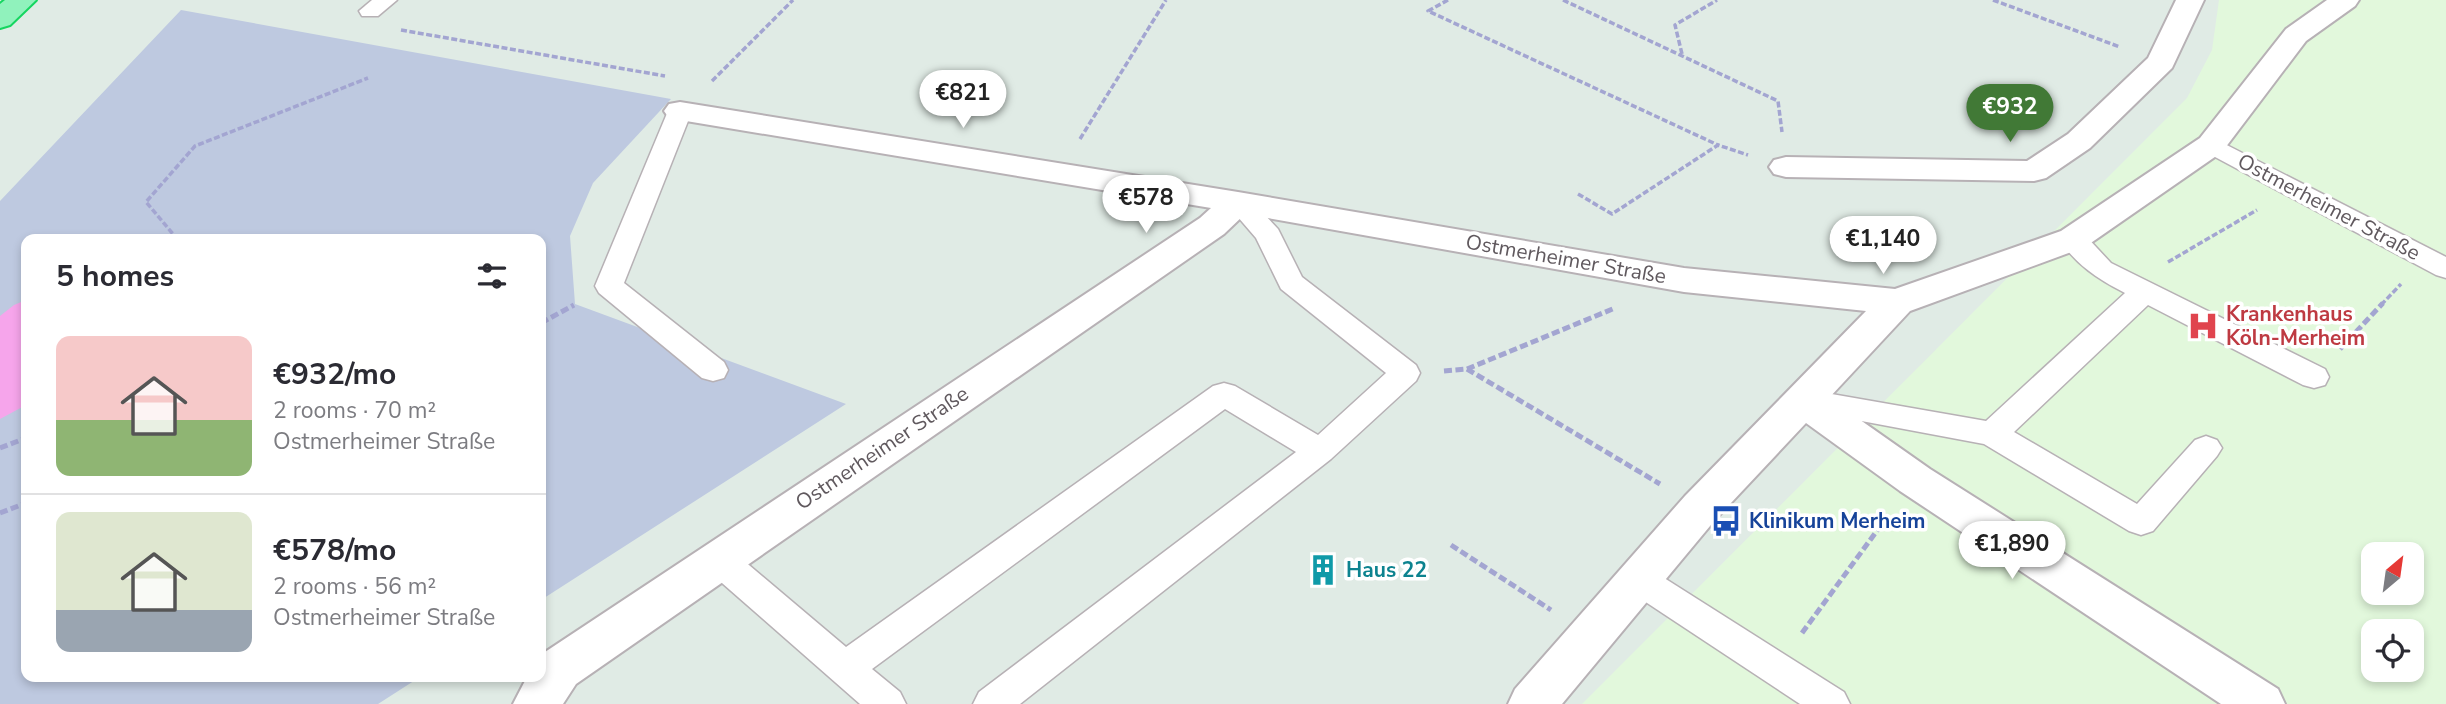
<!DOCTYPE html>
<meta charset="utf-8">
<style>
:root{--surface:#fff;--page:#f7f7f7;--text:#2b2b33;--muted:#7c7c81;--line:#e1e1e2;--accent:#417936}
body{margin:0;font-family:"Nunito Sans",sans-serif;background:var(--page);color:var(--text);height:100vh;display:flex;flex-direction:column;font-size:26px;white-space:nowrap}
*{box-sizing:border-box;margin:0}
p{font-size:23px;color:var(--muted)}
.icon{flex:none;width:38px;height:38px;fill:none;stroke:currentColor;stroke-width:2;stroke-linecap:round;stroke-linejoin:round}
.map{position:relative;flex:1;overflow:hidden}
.side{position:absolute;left:21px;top:234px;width:525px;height:448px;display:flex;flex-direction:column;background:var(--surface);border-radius:14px;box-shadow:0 4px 10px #0003}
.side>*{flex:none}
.needle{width:46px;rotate:29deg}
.tools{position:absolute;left:2361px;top:542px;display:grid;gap:14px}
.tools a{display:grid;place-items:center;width:63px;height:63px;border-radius:14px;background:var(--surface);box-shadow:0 4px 10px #0003;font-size:35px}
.price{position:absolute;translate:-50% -60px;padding:0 16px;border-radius:24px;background:#fff;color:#222;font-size:23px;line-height:46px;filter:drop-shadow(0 2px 4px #0008)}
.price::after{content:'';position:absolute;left:50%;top:42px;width:21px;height:16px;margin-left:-10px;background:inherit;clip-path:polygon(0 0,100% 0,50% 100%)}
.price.active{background:var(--accent);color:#fff}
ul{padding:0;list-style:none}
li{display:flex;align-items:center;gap:21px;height:175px;padding:0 35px}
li+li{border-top:2px solid var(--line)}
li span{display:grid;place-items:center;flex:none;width:196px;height:140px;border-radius:14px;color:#555}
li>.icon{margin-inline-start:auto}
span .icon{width:84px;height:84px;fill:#fffc;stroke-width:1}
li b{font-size:30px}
h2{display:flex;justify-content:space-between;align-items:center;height:84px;padding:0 35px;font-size:30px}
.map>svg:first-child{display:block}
.medical{fill:#e2f8dc;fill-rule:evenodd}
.green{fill:#bec9e0}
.water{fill:#f6a5eb}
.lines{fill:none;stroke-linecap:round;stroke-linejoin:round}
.lane-casing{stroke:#b7b1b5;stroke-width:3}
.street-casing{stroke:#b7b1b5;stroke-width:4}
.highway-casing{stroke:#15d660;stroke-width:4}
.path-far1{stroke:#a3a5d1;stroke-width:3.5;stroke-dasharray:6 2.5;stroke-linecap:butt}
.path{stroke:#a3a5d1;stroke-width:5;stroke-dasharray:8 3.5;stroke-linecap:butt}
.lane{fill:#fff;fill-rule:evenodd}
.street{fill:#fff;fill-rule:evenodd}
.highway{fill:#90f2bc;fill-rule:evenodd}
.labels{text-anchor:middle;stroke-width:7;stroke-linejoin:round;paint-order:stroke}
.street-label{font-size:21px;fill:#60595e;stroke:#fff}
.health-label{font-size:21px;font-weight:bold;fill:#be3a42;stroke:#fff;text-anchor:start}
.transit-label{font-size:21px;font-weight:bold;fill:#164399;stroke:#fff;text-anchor:start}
.culture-label{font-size:21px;font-weight:bold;fill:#0d838f;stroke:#fff;text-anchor:start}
</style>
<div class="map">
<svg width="2446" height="704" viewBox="0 0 2446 704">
<rect width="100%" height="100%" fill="#e0ebe5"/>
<path class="medical" d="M 2219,0 L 2446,0 L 2446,704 L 1582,704 L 2187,98 L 2212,50 ZM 2373,555 L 2412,555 L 2412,593 L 2373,593 ZM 2373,632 L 2412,632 L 2412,670 L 2373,670 Z"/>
<path class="green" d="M 181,10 L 671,99 L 593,183 L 570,236 L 575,304 L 846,404 L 541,600 L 541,240 L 26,240 L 26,677 L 420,677 L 378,704 L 0,704 L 0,201 Z"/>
<path class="water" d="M 26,300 L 26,405 L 0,419 L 0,316 L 14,305 Z"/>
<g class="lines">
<defs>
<g id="lane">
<path d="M 372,0 L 397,0 L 378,16 L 362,16 L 359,11 Z"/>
<path d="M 680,104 L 689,106 L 692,111 L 624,283 L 724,362 L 728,370 L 724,378 L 713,381 L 702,378 L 599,293 L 595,286 L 668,111 L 671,106 Z"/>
<path d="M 2211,137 L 2446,257 L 2446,278 L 2436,275 L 2202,150 L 2198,145 L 2202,140 Z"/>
<path d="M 1238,194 L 1247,196 L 1278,229 L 1302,277 L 1416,365 L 1420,373 L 1416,381 L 1331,459 L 1020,704 L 973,704 L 979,692 L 1296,452 L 1225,409 L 872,669 L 900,692 L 906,704 L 860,704 L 706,569 L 701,559 L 706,549 L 718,545 L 730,549 L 846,647 L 1213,386 L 1224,383 L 1235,386 L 1318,435 L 1386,373 L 1281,289 L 1256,238 L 1225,202 L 1229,196 Z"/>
<path d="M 2073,230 L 2083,233 L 2111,263 L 2325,369 L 2329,377 L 2325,385 L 2314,388 L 2303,385 L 2148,305 L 2014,432 L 2137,504 L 2195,440 L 2206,436 L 2217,440 L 2222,448 L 2217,456 L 2153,531 L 2141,535 L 2129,531 L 1984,444 L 1792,408 L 1788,400 L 1792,392 L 1803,389 L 1986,421 L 2125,293 C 2098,279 2076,265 2059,239 L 2063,233 Z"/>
<path d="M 1638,565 L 1650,569 L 1844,692 L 1850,704 L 1800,704 L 1626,589 L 1621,579 L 1626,569 Z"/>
</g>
<g id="street">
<path d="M 2176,0 L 2204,0 L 2172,68 L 2090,148 L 2046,178 L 2034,181 L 1786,177 L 1774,174 L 1769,167 L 1774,160 L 1786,157 L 2027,161 L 2068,134 L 2148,58 Z"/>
<path d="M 2327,0 L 2359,0 L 2355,6 L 2306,41 L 2222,152 L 2085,247 L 1910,311 L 1829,398 L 1930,469 L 2278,689 L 2285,704 L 2221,704 L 1900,491 L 1806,423 L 1715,520 L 1562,704 L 1508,704 L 1515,689 L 1685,496 L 1866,311 L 1684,292 L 1245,214 L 1224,234 L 576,684 L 563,704 L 513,704 L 527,677 L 541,677 L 542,654 L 1200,218 L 1211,208 L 680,120 L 669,118 L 664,111 L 669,104 L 680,102 L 1238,192 L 1684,268 L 1895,289 L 2061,231 L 2200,138 L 2286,29 Z"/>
</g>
<path id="highway" d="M 5,0 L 36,0 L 10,25 L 0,28 L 0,4 Z"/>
</defs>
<use href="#lane" class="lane-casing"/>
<use href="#street" class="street-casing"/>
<use href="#highway" class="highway-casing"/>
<g class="path-far1">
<path d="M 1448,0 L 1428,11 L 1718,145"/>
<path d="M 1563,0 L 1778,101 L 1782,132"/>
<path d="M 1993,0 L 2120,47"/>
<path d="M 401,30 L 665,76"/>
<path d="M 1682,54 L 1675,25 L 1717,0"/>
<path d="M 712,81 L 793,0"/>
<path d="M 1080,139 L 1166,0"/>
<path d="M 1578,194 L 1612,214 L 1718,145 L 1748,155"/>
<path d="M 178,240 L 146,202 L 195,146 L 368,78"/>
<path d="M 2168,262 L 2257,210"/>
<path d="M 2381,305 L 2401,284"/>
</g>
<g class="path">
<path d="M 541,323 L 574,305"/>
<path d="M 2340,349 L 2383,303"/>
<path d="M 1467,369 L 1660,484"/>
<path d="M 1444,371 L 1467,369 L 1615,308"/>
<path d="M 0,448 L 26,438"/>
<path d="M 0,513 L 26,503"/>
<path d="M 1451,545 L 1551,610"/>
<path d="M 1802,633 L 1890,513"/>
</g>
<use href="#lane" class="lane"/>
<use href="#street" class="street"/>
<use href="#highway" class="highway"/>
</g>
<defs>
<symbol id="hospital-bare" viewBox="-9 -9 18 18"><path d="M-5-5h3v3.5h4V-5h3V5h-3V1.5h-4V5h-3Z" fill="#e0444e" stroke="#fff" stroke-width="2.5" paint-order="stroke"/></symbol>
<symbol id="bus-bare" viewBox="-9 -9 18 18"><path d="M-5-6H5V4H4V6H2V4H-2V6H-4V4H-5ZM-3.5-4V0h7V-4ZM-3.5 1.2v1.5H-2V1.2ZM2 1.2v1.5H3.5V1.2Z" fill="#1a4fb4" stroke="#fff" stroke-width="2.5" paint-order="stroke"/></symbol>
<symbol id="building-bare" viewBox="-9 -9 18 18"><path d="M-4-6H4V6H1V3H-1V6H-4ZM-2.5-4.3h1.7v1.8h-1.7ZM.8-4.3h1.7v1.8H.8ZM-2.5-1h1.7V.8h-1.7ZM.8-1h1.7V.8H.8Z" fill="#0f9aa8" stroke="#fff" stroke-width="2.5" paint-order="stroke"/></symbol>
</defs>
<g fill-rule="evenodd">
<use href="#hospital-bare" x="2181" y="304" width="44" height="44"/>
<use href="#bus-bare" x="1704" y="499" width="44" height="44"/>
<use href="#building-bare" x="1301" y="548" width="44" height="44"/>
</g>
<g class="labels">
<g class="street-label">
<text transform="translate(2329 207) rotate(28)" y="7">Ostmerheimer Straße</text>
<text transform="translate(1566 259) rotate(10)" y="7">Ostmerheimer Straße</text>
<text transform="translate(882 448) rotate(-34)" y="7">Ostmerheimer Straße</text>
</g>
<g class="health-label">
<text x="2226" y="321">Krankenhaus<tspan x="2226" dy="24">Köln-Merheim</tspan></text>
</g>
<g class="transit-label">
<text x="1749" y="528">Klinikum Merheim</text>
</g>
<g class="culture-label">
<text x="1346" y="577">Haus 22</text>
</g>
</g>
</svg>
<div class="tools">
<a><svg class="needle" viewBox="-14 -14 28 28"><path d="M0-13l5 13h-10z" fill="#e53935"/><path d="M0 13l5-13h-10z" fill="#7c7c81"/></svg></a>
<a><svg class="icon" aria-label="locate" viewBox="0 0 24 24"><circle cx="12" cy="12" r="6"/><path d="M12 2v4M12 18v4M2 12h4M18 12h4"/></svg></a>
</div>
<b class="price" style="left:963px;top:130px">€821</b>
<b class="price active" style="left:2010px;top:144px">€932</b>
<b class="price" style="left:1146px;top:235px">€578</b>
<b class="price" style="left:1883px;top:276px">€1,140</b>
<b class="price" style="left:2012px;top:581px">€1,890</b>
<section class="side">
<h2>5 homes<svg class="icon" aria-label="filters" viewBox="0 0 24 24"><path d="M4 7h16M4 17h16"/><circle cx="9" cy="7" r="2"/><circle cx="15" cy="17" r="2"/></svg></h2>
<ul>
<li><span style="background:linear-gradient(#f6c9c9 60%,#8fb573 0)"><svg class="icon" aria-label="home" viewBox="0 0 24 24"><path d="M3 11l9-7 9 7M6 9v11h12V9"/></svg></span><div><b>€932/mo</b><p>2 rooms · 70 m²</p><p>Ostmerheimer Straße</p></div></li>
<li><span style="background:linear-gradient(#dfe7d0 70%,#9aa5b1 0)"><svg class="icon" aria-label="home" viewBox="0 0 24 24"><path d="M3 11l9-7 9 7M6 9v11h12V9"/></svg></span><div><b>€578/mo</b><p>2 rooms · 56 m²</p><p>Ostmerheimer Straße</p></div></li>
</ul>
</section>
</div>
